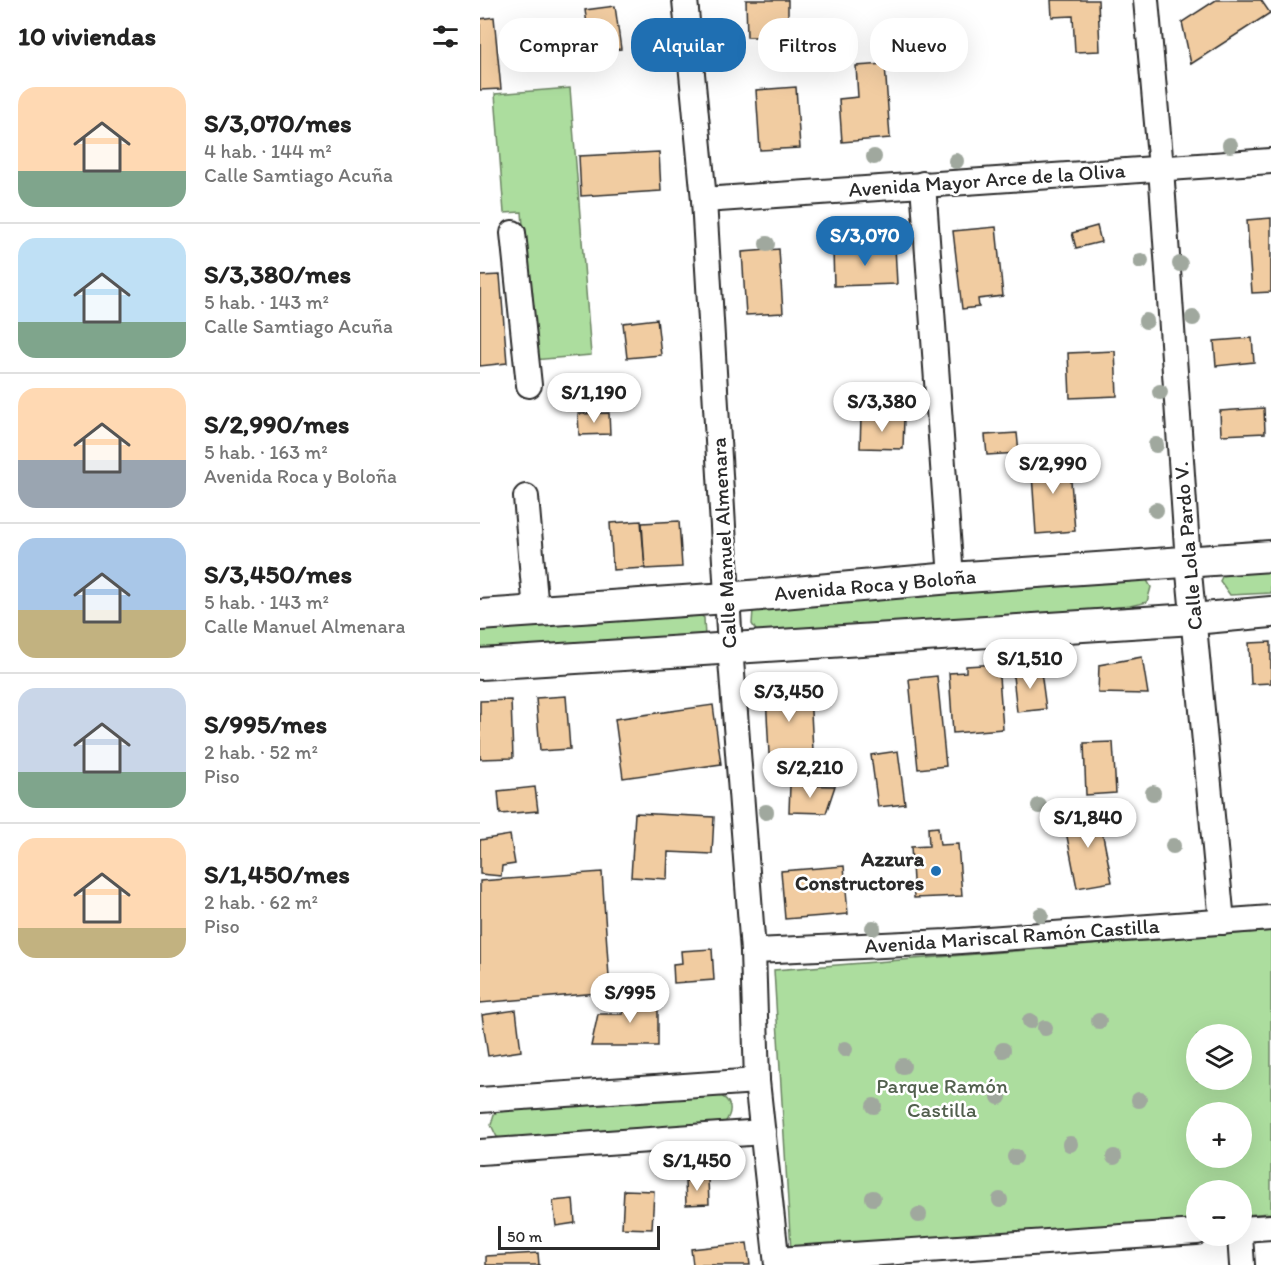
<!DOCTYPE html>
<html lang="es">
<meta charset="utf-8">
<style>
:root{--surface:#fff;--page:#f6f6f6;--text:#222;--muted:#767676;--line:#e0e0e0;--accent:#1f6fb2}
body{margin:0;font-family:Itim,sans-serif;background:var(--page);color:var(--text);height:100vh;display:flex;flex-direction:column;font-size:22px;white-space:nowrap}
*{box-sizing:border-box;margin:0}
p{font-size:20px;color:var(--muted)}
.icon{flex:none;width:33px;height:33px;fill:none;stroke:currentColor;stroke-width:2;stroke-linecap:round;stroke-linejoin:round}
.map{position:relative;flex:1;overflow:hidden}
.drawer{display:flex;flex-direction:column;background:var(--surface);width:480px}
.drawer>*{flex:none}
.guide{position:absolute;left:18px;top:18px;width:570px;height:54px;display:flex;gap:12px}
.controls{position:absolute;left:706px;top:1024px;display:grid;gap:12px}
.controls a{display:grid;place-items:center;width:66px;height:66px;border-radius:50%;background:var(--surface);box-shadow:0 6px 24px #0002;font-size:30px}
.scale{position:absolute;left:18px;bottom:15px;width:162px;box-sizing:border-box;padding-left:6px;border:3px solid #2b2b2b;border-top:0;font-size:16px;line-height:21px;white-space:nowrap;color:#2b2b2b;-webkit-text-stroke:4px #fff;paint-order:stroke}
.price{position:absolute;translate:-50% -51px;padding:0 14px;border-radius:21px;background:#fff;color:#222;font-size:20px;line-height:39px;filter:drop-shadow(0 2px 3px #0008)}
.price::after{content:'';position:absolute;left:50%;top:36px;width:18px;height:14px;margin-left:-9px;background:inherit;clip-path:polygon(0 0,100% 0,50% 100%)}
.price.active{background:var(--accent);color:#fff}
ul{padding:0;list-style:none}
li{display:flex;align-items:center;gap:18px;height:150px;padding:0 18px}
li+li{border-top:2px solid var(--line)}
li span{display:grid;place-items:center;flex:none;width:168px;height:120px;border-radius:18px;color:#555}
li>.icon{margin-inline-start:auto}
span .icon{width:72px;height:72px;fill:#fffc;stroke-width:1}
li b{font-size:26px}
h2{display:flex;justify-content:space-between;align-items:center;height:72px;padding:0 18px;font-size:26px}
.tag{padding:0 21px;border-radius:24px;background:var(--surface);box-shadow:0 6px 24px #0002;font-size:21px;line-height:54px}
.tag.active{background:var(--accent);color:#fff}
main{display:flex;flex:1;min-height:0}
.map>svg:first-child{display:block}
.green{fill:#acdd9e;stroke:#6c8464;stroke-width:1.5;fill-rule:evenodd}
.building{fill:#f1cca1;stroke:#2b2b2b;stroke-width:1.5}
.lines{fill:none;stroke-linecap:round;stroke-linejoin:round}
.minor-casing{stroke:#2b2b2b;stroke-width:28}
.major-casing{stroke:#2b2b2b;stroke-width:34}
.minor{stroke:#fff;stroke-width:24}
.major{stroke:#fff;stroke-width:30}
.tree{fill:#a0a89e}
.poi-dot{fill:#1f6fb2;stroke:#fff;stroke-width:2}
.labels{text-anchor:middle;stroke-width:5;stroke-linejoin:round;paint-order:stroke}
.street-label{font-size:21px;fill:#2b2b2b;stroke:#fff}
.poi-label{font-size:21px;font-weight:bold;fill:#2b2b2b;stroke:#fff;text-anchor:end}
.park-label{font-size:21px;fill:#52604e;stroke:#fff}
</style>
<main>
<section class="drawer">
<h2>10 viviendas<svg class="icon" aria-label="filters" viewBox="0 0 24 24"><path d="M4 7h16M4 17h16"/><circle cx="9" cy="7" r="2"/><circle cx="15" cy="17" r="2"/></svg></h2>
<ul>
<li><span style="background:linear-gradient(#ffd9b3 70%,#7fa58c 0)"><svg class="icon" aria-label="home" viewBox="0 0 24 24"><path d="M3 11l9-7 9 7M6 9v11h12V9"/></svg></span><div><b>S/3,070/mes</b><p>4 hab. · 144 m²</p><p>Calle Samtiago Acuña</p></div></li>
<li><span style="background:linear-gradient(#bfe0f5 70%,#7fa58c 0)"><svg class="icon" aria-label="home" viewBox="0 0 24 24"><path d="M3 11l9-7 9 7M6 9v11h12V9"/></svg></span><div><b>S/3,380/mes</b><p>5 hab. · 143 m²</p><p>Calle Samtiago Acuña</p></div></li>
<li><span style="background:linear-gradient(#ffd9b3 60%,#9aa5b1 0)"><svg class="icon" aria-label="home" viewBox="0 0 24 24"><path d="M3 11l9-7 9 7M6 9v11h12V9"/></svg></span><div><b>S/2,990/mes</b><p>5 hab. · 163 m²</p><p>Avenida Roca y Boloña</p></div></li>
<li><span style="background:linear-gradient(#a9c7e8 60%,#c2b280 0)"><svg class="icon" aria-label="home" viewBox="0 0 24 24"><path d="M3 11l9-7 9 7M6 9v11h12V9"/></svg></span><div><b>S/3,450/mes</b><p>5 hab. · 143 m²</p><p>Calle Manuel Almenara</p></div></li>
<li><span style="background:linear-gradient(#c9d6e8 70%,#7fa58c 0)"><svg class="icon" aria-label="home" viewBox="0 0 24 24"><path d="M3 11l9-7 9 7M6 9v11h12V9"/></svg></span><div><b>S/995/mes</b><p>2 hab. · 52 m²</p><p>Piso</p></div></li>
<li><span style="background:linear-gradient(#ffd9b3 75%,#c2b280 0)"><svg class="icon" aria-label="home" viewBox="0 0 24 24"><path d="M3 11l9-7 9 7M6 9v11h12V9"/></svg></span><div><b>S/1,450/mes</b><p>2 hab. · 62 m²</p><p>Piso</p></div></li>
</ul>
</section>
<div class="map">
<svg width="791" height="1265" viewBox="0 0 791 1265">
<rect width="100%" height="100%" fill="#fff"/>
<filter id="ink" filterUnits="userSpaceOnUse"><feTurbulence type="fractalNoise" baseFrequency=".0167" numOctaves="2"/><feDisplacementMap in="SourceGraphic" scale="12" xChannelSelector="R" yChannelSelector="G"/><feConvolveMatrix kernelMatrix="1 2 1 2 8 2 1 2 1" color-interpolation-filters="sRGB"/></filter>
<g filter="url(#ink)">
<g class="green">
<path d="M 90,88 L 111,355 L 53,360 L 42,212 L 24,213 L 15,94 Z"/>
<path d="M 791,562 L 791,593 L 750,595 L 740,581 L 748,565 Z"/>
<path d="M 665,577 L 671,587 L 667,602 L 650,606 L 282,640 L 272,624 L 273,610 L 283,605 Z"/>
<path d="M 211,608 L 224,618 L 225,637 L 0,660 L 0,623 Z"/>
<path d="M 791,931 L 791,1213 L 762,1215 L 762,1191 L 717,1191 L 717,1219 L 311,1251 L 294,970 ZM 717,1035 L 762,1035 L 762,1080 L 717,1080 ZM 717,1113 L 762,1113 L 762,1158 L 717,1158 Z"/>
<path d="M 237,1094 C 252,1100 254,1111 244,1124 L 27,1140 L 17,1137 L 11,1125 L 14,1114 L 22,1109 Z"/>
</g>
<g class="building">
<path d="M 266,0 L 308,0 L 308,37 L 267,37 Z"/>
<path d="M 571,0 L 618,0 L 620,51 L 595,52 L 593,16 L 572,17 Z"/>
<path d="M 736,0 L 781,0 L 790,13 L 711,64 L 702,22 Z"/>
<path d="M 135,6 L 141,49 L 111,52 L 105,10 Z"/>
<path d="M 14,17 L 21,89 L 0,90 L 0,19 Z"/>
<path d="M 405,64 L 410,138 L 362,142 L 359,99 L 378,97 L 376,66 Z"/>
<path d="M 316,87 L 320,148 L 280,150 L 276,90 Z"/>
<path d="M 179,152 L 181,191 L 101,196 L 99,156 Z"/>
<path d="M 791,218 L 791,292 L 772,293 L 767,220 Z"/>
<path d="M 617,226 L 621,242 L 596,248 L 592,233 Z"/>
<path d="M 516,227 L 523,296 L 498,299 L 499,307 L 482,309 L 473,231 Z"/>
<path d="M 415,247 L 417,284 L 354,286 L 353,250 Z"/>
<path d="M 299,249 L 303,313 L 266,315 L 262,252 Z"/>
<path d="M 20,275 L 27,363 L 0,366 L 0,276 Z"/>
<path d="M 177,319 L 181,355 L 147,358 L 143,323 Z"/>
<path d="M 772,338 L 774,362 L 736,366 L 734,341 Z"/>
<path d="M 635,351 L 637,396 L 590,398 L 588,353 Z"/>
<path d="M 784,408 L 785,433 L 741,435 L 740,411 Z"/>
<path d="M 129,413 L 130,434 L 99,435 L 98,414 Z"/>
<path d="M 381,417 L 424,418 L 423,449 L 380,448 Z"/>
<path d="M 537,433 L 539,453 L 507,455 L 505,435 Z"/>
<path d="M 589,456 L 595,531 L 556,534 L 551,459 Z"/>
<path d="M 161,521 L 165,568 L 133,570 L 130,523 Z"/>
<path d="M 199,521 L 202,567 L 165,569 L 162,523 Z"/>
<path d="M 791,642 L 791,683 L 771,684 L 769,643 Z"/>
<path d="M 662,657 L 668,694 L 618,693 L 619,665 Z"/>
<path d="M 518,664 L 523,729 L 473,733 L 469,673 L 486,672 L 486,666 Z"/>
<path d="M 560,664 L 566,709 L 537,712 L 533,676 Z"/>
<path d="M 457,676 L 466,766 L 438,769 L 429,679 Z"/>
<path d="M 330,693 L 333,751 L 289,754 L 286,695 Z"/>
<path d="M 86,696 L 90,749 L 60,751 L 56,698 Z"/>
<path d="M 31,700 L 33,758 L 0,759 L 0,701 Z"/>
<path d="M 233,705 L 241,764 L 143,778 L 135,719 Z"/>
<path d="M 633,742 L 636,793 L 606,795 L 604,743 Z"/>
<path d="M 418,751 L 425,804 L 398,807 L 391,755 Z"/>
<path d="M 310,785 L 355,786 L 346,813 L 309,812 Z"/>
<path d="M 55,787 L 58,811 L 20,814 L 18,791 Z"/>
<path d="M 618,810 L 632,882 L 597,888 L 583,816 Z"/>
<path d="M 155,813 L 234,817 L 232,854 L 188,852 L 187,879 L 151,877 Z"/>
<path d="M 458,827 L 460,845 L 478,844 L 482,896 L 434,898 L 431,847 L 449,846 L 448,828 Z"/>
<path d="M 30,835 L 35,864 L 22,866 L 21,876 L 0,874 L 0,840 Z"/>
<path d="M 364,866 L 368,914 L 305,919 L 301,871 Z"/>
<path d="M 122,872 L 130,992 L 0,1003 L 0,881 Z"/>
<path d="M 232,949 L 234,980 L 194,983 L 193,964 L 202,963 L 201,951 Z"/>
<path d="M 142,996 L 178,996 L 178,1046 L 111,1046 L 118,1014 L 143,1014 Z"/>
<path d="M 36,1010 L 41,1051 L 8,1056 L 2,1015 Z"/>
<path d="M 228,1179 L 229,1204 L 206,1205 L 205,1181 Z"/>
<path d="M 144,1190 L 174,1191 L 172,1229 L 142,1228 Z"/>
<path d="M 93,1199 L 95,1223 L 76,1226 L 73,1201 Z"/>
<path d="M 267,1243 L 270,1265 L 213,1265 L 211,1249 Z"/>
<path d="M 58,1253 L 59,1265 L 6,1265 L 6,1256 Z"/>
</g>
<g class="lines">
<defs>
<g id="minor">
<path d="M 205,0 L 224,200 L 250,647 L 273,951 L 277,1081 L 297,1265"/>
<path d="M 666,0 L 681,168 L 708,562 L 742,922"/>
<path d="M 443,184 L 471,578"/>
<path d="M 224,200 L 791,161"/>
<path d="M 33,233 L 49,385"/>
<path d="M 46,497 L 56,611"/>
<path d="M 273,951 L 467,942 L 791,918"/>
<path d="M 0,1100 L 277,1081"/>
<path d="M 0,1152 L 283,1132"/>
<path d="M 762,1229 L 791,1227"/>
<path d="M 760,1236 L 762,1265"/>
<path d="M 297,1260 L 717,1232"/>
</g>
<g id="major">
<path d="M 0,615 L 247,598 L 471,578 L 791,556"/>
<path d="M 0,664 L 713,619 L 791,612"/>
</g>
</defs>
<use href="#minor" class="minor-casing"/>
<use href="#major" class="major-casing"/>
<use href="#minor" class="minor"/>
<use href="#major" class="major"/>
</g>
<g class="tree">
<circle cx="750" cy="145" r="8"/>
<circle cx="394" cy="157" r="8"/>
<circle cx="476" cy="161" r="8"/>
<circle cx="287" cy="244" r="8"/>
<circle cx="661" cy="261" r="8"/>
<circle cx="700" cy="264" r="8"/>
<circle cx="713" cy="318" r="8"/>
<circle cx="666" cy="321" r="8"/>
<circle cx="680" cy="392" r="8"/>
<circle cx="676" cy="445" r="8"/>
<circle cx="676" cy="510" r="8"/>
<circle cx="673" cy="793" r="8"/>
<circle cx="559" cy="806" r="8"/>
<circle cx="286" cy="812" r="8"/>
<circle cx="693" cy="846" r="8"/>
<circle cx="561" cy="915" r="8"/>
<circle cx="393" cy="928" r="8"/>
<circle cx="550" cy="1021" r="8"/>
<circle cx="619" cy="1021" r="8"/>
<circle cx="565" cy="1028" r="8"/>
<circle cx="365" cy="1049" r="8"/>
<circle cx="523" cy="1050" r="8"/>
<circle cx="423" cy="1066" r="8"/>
<circle cx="519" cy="1097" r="8"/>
<circle cx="659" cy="1100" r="8"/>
<circle cx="394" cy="1106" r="8"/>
<circle cx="590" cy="1144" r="8"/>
<circle cx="535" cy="1157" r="8"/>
<circle cx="634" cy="1157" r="8"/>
<circle cx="393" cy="1198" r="8"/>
<circle cx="520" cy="1200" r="8"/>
<circle cx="439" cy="1215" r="8"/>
</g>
</g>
<circle class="poi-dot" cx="456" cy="871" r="6"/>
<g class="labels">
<g class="street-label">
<text transform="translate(507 180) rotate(-4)" y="7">Avenida Mayor Arce de la Oliva</text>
<text transform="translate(244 543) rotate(-93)" y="7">Calle Manuel Almenara</text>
<text transform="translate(708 546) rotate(-95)" y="7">Calle Lola Pardo V.</text>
<text transform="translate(395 585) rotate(-5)" y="7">Avenida Roca y Boloña</text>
<text transform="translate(532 936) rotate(-4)" y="7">Avenida Mariscal Ramón Castilla</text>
</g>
<g class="poi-label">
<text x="444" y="866">Azzura<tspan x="444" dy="24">Constructores</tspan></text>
</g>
<g class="park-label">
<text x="462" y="1093">Parque Ramón<tspan x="462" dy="24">Castilla</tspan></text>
</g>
</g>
</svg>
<div class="controls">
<a><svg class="icon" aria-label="layers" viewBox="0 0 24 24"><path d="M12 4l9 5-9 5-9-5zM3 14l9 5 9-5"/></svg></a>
<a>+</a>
<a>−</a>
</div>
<div class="scale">50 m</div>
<b class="price active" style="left:385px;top:267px">S/3,070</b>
<b class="price" style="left:114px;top:424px">S/1,190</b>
<b class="price" style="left:402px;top:433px">S/3,380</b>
<b class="price" style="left:573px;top:495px">S/2,990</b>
<b class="price" style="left:550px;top:690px">S/1,510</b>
<b class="price" style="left:309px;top:723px">S/3,450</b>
<b class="price" style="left:330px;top:799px">S/2,210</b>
<b class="price" style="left:608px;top:849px">S/1,840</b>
<b class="price" style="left:150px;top:1024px">S/995</b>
<b class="price" style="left:217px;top:1192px">S/1,450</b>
<div class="guide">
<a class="tag">Comprar</a>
<a class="tag active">Alquilar</a>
<a class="tag">Filtros</a>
<a class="tag">Nuevo</a>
</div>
</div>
</main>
